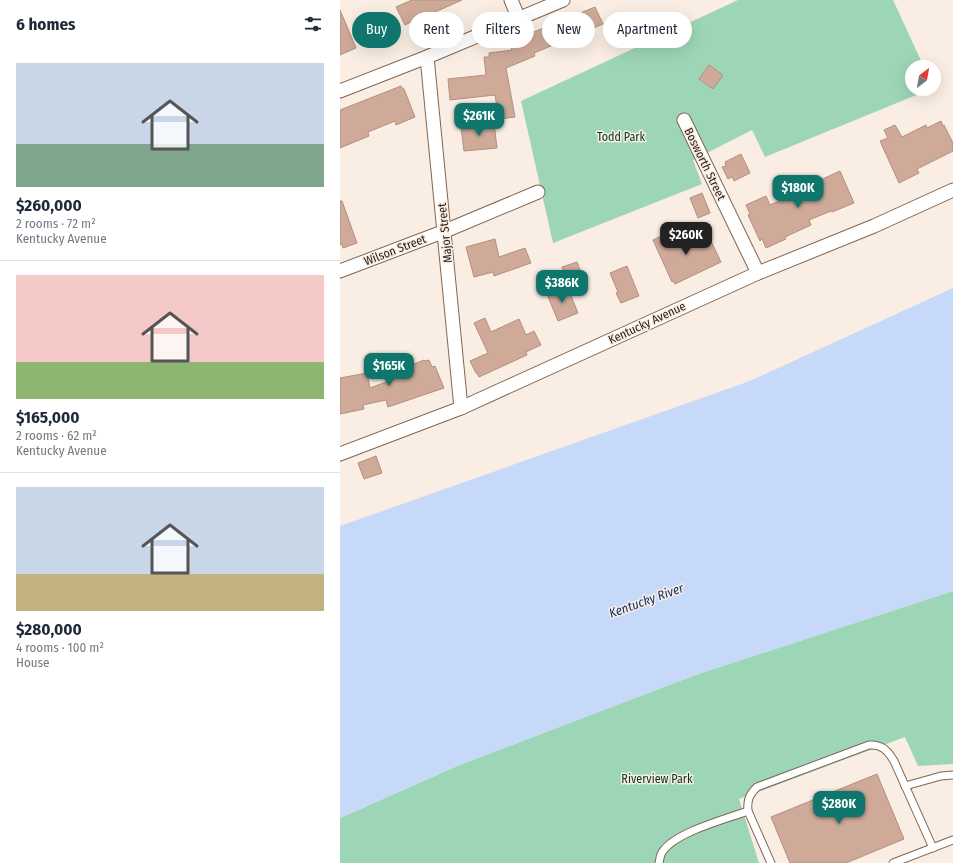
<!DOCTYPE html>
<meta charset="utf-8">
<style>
:root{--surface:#fff;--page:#f2f2f3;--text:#1f2937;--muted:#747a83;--line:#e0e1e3;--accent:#0f766e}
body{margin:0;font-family:"Fira Sans Condensed",sans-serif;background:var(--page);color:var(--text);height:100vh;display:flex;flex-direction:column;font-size:15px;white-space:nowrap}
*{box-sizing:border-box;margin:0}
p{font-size:13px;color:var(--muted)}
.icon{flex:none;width:22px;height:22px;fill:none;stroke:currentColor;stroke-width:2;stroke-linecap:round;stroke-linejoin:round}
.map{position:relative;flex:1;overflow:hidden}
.sheet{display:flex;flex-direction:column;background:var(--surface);width:340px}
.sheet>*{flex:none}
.guide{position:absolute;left:12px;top:12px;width:380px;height:36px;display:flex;gap:8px}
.needle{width:26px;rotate:31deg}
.tools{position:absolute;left:565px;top:60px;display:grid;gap:8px}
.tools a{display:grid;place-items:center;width:36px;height:36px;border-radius:50%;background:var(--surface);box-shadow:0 4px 16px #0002;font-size:20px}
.price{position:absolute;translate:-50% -34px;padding:0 9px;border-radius:8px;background:var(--accent);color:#fff;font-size:13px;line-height:26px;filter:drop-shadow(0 1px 2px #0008)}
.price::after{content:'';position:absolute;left:50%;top:24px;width:12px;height:9px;margin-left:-6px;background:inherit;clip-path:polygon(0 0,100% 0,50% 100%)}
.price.active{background:#222;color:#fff}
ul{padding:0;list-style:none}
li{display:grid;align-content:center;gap:8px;height:212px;padding:0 16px}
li+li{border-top:1px solid var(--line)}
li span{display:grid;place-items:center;height:124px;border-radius:0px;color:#555}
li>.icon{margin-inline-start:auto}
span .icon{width:72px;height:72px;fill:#fffc;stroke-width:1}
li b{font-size:17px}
h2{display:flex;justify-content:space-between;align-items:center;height:48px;padding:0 16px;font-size:17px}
.chip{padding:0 14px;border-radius:18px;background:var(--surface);box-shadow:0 4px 16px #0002;font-size:14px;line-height:36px}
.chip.active{background:var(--accent);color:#fff}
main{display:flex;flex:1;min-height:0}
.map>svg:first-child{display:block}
.green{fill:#9cd6b6}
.water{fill:#c6d9f9}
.building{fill:#cfaa99;stroke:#b28f7e}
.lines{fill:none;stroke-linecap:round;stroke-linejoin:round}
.service-casing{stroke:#81654f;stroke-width:9}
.minor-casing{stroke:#81654f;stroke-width:15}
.service{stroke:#fff;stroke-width:7}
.minor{stroke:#fff;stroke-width:13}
.labels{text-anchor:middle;stroke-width:3;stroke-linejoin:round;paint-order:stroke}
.park-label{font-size:12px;fill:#023923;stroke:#faede3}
.street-label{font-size:12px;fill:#2d2118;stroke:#faede3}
.water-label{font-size:13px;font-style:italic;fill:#133572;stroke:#faede3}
</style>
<main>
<section class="sheet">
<h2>6 homes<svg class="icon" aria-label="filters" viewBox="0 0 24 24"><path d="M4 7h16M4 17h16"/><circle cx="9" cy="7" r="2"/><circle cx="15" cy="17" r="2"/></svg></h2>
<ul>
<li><span style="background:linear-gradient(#c9d6e8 65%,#7fa58c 0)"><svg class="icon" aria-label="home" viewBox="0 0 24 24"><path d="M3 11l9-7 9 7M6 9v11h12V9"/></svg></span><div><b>$260,000</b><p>2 rooms · 72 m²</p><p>Kentucky Avenue</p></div></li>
<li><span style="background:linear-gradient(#f6c9c9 70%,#8fb573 0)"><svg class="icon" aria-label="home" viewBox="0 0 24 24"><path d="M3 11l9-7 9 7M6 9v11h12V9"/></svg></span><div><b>$165,000</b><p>2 rooms · 62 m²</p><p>Kentucky Avenue</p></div></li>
<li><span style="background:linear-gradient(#c9d6e8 70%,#c2b280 0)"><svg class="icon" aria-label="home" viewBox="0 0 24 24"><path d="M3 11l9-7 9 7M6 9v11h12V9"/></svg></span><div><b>$280,000</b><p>4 rooms · 100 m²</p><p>House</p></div></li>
</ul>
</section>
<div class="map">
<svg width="613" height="863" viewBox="0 0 613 863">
<rect width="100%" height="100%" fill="#faede3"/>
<g class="green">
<path d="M 398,0 L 553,0 L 584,67 L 572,67 L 572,89 L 591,89 L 425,157 L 412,130 L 353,160 L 362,184 L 213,243 L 181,101 Z"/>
<path d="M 613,591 L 613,764 L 578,766 L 565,737 L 399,799 L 419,863 L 0,863 L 0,818 L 117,766 L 358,674 Z"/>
</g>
<path class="water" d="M 613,288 L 613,591 L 358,674 L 117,766 L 0,818 L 0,526 L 410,381 Z"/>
<g class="building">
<path d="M 72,0 L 122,0 L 86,16 L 87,19 L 75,25 L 73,21 L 65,25 L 56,7 Z"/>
<path d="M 255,7 L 263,24 L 194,53 L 195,56 L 166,68 L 175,117 L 159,119 L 155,95 L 110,100 L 108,79 L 146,75 L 144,57 L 149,57 L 149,53 L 172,50 L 169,43 L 171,42 L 170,39 L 183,33 L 184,36 Z"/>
<path d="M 0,10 L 16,48 L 0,55 Z"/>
<path d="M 369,65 L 383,75 L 373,89 L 359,79 Z"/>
<path d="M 61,86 L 63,89 L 64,89 L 75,117 L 56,125 L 55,121 L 28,132 L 29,136 L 0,148 L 0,110 Z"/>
<path d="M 601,121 L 603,126 L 604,125 L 613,143 L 613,151 L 577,169 L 579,173 L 559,183 L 540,141 L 548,138 L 544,130 L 555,125 L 562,137 L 586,125 L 587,128 Z"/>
<path d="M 154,123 L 157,148 L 124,151 L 121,127 Z"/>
<path d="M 401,154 L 410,173 L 394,181 L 392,177 L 388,179 L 382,167 L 386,166 L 385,162 Z"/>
<path d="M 500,171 L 514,203 L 492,212 L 491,211 L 469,220 L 471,225 L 445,237 L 446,239 L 426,248 L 422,239 L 420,241 L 408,215 L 410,214 L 406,205 L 426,196 L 430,205 L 453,195 L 452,193 Z"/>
<path d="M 362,193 L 370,213 L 358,218 L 350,198 Z"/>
<path d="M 0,201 L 2,201 L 17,243 L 3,248 L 2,244 L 0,245 Z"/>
<path d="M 333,230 L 341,246 L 367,233 L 381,262 L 335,284 L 333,281 L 332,282 L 313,240 Z"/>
<path d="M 155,239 L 159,257 L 185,248 L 191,263 L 154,276 L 153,272 L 134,277 L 126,247 Z"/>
<path d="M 237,262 L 244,280 L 229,286 L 222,267 Z"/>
<path d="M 287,266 L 299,296 L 281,303 L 276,293 L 278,292 L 270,273 Z"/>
<path d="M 227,286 L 238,313 L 218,321 L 207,294 Z"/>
<path d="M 145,318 L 151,332 L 179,319 L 186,335 L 194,331 L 201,345 L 186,352 L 187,355 L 139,377 L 137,373 L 136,373 L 130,361 L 148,353 L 134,323 Z"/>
<path d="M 84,360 L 85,361 L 89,360 L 92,367 L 95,366 L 104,388 L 48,407 L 46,400 L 23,405 L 24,409 L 0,414 L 0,378 L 27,373 L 30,388 L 54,379 L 51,373 Z"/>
<path d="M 36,456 L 42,473 L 24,479 L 18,463 Z"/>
<path d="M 537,774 L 564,839 L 506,863 L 450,863 L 431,817 Z"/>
</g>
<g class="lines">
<defs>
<g id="service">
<path d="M 565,786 L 601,776 L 613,775"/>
<path d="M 408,811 C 407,800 409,795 417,787 L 529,745 C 542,744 548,751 554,761 L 593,848"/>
<path d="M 319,863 C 320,859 320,854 323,851 C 336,832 386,819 408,811 L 431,863"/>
<path d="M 553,863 L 613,840"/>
</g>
<g id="minor">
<path d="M 171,0 L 179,19"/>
<path d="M 87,57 L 121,408"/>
<path d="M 0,91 L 87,57 L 223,0"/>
<path d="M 344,120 L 418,273"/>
<path d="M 0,271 L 105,231 L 198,192"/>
<path d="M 0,454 L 121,408 L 418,273 L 534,226 L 613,190"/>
</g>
</defs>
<use href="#service" class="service-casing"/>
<use href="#minor" class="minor-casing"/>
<use href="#service" class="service"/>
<use href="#minor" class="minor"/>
</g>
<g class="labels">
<g class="park-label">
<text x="281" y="141">Todd Park</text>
<text x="317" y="783">Riverview Park</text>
</g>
<g class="street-label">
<text transform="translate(365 164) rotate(64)" y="4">Bosworth Street</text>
<text transform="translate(105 233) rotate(-96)" y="4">Major Street</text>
<text transform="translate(55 250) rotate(-21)" y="4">Wilson Street</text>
<text transform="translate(307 323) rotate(-25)" y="4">Kentucky Avenue</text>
</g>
<g class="water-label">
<text transform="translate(306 600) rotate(-20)" y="5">Kentucky River</text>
</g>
</g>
</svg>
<div class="tools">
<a><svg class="needle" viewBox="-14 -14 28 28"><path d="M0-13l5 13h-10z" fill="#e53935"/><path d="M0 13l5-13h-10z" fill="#747a83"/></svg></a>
</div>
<b class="price" style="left:139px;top:137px">$261K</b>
<b class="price" style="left:458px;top:209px">$180K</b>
<b class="price active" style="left:346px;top:256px">$260K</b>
<b class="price" style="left:222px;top:304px">$386K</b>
<b class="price" style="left:49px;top:387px">$165K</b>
<b class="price" style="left:499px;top:825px">$280K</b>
<div class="guide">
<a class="chip active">Buy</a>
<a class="chip">Rent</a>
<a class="chip">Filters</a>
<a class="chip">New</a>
<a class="chip">Apartment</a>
</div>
</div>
</main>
